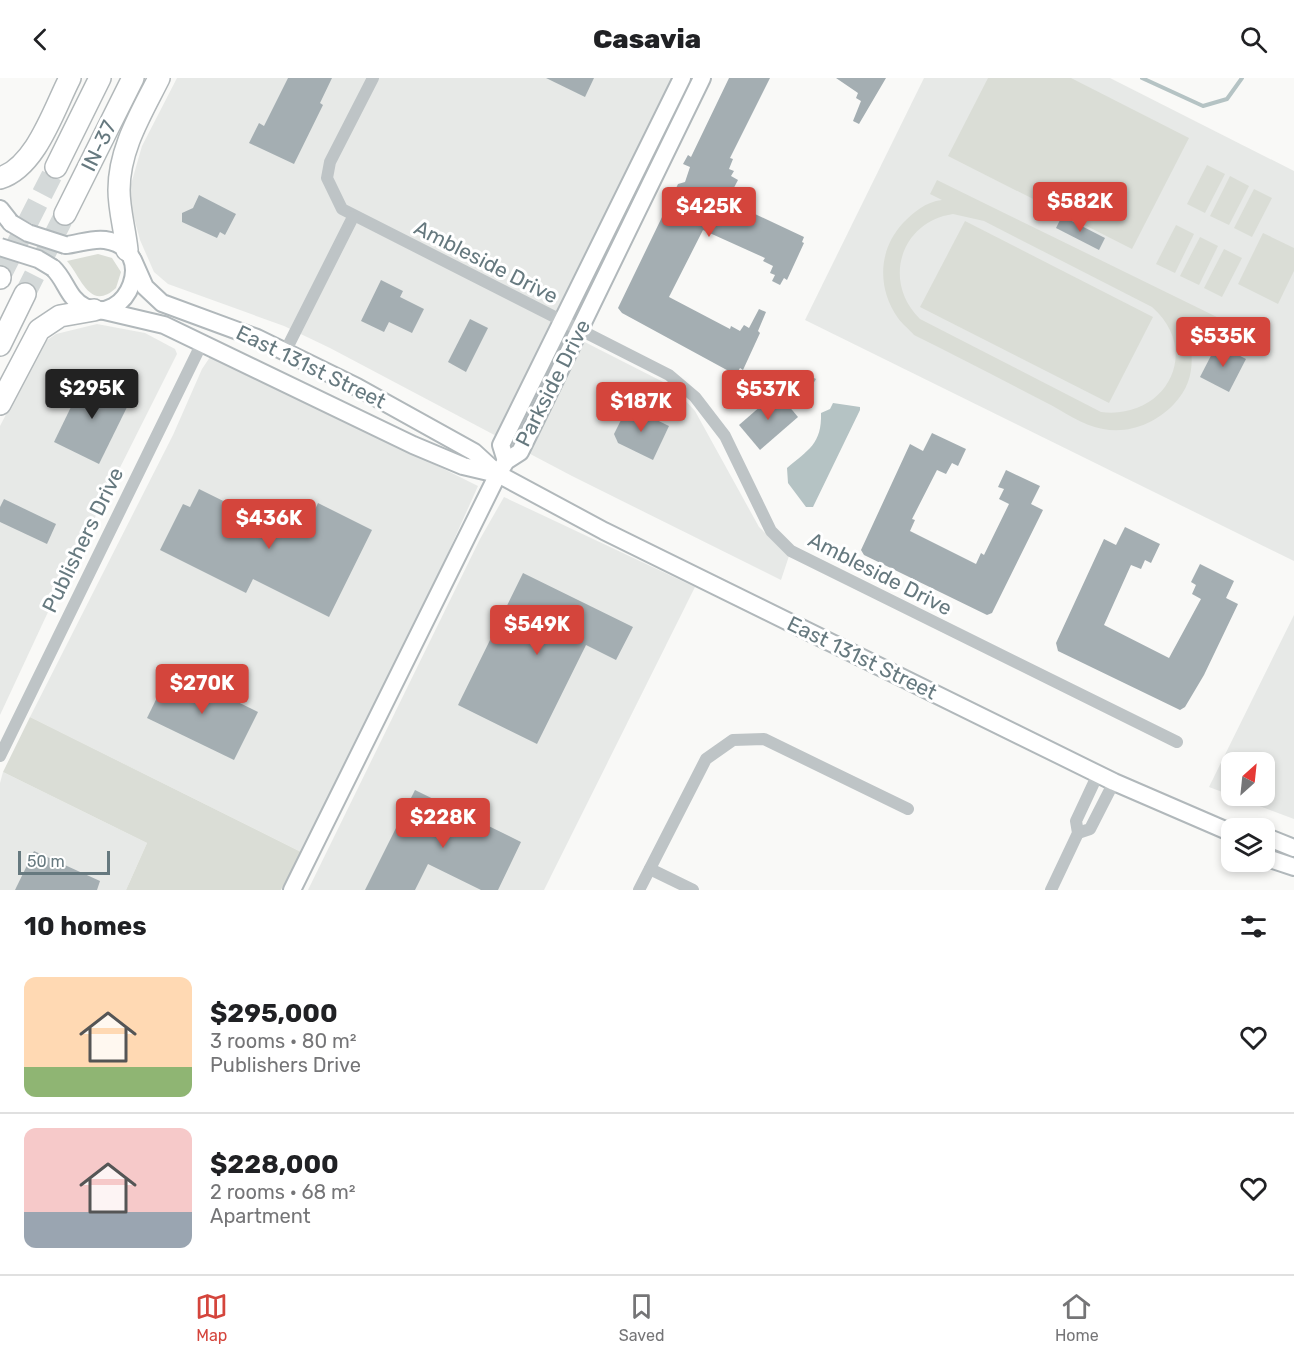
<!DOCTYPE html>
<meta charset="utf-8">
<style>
:root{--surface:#fff;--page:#f6f6f6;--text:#202124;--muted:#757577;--line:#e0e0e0;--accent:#d4453c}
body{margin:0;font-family:Rubik,sans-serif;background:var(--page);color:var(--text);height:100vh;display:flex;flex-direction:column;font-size:22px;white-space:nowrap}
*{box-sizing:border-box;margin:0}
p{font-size:20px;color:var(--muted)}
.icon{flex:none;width:33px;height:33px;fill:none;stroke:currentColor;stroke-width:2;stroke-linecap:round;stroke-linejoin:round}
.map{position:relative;height:812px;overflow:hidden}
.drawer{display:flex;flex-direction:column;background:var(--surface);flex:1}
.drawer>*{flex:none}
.needle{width:39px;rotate:27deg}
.buttons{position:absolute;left:1221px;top:674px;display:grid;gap:12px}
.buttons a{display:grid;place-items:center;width:54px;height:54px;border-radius:12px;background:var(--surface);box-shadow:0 3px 9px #0003;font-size:30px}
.scale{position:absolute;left:18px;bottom:15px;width:92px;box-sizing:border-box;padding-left:6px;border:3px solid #66797f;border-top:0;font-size:16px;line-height:21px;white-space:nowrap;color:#66797f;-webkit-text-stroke:4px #fff;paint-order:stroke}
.price{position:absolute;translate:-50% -51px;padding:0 14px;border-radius:6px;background:var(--accent);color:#fff;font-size:20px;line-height:39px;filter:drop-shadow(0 2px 3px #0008)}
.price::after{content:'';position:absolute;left:50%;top:36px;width:18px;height:14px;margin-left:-9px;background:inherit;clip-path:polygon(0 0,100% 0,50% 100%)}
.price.current{background:#222;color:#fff}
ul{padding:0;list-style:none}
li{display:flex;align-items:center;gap:18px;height:150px;padding:0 24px}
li+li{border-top:2px solid var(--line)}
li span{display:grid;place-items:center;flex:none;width:168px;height:120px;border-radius:12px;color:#555}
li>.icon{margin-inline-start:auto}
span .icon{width:72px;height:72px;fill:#fffc;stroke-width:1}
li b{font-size:26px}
h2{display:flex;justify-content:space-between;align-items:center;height:72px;padding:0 24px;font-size:26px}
header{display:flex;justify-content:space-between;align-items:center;height:78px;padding:0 24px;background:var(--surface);font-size:27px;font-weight:800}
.dock{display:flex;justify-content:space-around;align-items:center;height:84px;border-top:2px solid var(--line);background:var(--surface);font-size:16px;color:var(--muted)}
.dock a{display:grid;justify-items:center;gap:3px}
.dock .current{color:var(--accent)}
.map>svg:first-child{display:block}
.built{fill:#e7e9e7;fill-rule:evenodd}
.green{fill:#daddd6;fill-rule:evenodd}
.water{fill:#b5c3c4}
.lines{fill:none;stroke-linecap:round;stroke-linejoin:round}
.stream{stroke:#b5c3c4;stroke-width:4}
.building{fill:#a4aeb2}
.highway-tunnel{stroke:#d4d9d9;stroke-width:21;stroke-dasharray:21 10;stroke-linecap:butt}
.secondary-casing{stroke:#b1b8bb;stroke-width:20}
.highway-casing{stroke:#b2b8ba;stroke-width:24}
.street{stroke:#bec4c6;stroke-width:12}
.secondary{stroke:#fff;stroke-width:16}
.highway{stroke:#fff;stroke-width:21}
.secondary-bridge-casing{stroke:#b1b8bb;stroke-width:20;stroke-linecap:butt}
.secondary-bridge{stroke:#fff;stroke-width:16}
.labels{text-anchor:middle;stroke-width:6;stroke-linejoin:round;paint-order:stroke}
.street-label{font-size:21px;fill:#66797f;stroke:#fff}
</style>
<header><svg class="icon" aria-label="back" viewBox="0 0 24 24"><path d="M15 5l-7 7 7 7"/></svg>Casavia<svg class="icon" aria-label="search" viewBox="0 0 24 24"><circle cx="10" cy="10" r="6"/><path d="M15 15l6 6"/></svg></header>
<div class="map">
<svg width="1294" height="812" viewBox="0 0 1294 812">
<rect width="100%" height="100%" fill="#f9f9f7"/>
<g class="built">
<path d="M 177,0 L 692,0 L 565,254 L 673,309 L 695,333 L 759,449 L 789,478 L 781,502 L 572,398 L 330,270 L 284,248 L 168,206 L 154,194 L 140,162 L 128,117 L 142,68 Z"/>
<path d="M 924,0 L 1110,0 L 1294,93 L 1294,483 L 805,242 Z"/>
<path d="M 97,246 L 145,255 L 175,271 L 177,276 L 55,519 L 0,637 L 0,348 L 43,265 L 56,256 Z"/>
<path d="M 212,276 L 478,408 L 435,504 L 301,774 L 30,639 L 173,357 L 202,291 Z"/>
<path d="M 504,419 L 695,509 L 544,812 L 308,812 L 480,461 Z"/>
<path d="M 1294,537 L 1294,741 L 1209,709 ZM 1232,684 L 1264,684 L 1264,717 L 1232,717 Z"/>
<path d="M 3,694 L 147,765 L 126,812 L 0,812 L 0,705 Z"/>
</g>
<g class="green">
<path d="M 988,0 L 1071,0 L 1189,60 L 1132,171 L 948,78 Z"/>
<path d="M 1207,87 L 1225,96 L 1205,135 L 1187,126 Z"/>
<path d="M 1230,98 L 1249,108 L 1229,147 L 1210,138 Z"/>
<path d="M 937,102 L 1223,242 L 1215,259 L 1185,245 C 1194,274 1197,302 1174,326 C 1156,345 1130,356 1103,351 C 1083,348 1063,333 1045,324 C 1001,301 958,279 914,257 C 909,251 902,246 898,240 C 877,210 878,172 903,145 C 914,134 925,124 942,122 L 930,116 ZM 953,136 L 984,143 L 1152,229 C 1203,274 1165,342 1101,334 L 920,241 C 882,204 900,144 953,136 Z"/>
<path d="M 1254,111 L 1272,120 L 1252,159 L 1234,150 Z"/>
<path d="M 965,143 L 1153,239 L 1109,325 L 920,229 Z"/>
<path d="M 1176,147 L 1194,156 L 1175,195 L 1156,186 Z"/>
<path d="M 1263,155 L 1294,170 L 1294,193 L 1278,226 L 1238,206 Z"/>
<path d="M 1200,159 L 1218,168 L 1199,207 L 1180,198 Z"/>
<path d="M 1224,171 L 1242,180 L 1222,219 L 1204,210 Z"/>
<path d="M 98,176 L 112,180 L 121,194 L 116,210 C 90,234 81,199 67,183 Z"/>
<path d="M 30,639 L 301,774 L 281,812 L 126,812 L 147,765 L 3,694 Z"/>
</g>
<g class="water">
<path d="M 806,296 L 816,301 L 805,320 L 795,315 Z"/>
<path d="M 833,325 L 860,329 L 860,332 L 813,429 L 806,429 L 788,405 L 787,390 C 808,372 822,366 821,335 L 830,331 Z"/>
</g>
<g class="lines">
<path class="stream" d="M 1142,0 L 1203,28 L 1227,21 L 1242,0"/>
</g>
<g class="building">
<path d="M 288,0 L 332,0 L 320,25 L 323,27 L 294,86 L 249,65 L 259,45 L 264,48 Z"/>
<path d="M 546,0 L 594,0 L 585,19 Z"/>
<path d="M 729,0 L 770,0 L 730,80 L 733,81 L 729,91 L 734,93 L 731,98 L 738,102 L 727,123 L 804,159 L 802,164 L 804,165 L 787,202 L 784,200 L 780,207 L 772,203 L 775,197 L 770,195 L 773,188 L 763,183 L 765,180 L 703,152 L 669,219 L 730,251 L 731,248 L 740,253 L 744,247 L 749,250 L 759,231 L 766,234 L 758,253 L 760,255 L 743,292 L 740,290 L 736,297 L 622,235 L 618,230 L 678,106 L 685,104 L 690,89 L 683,86 L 688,77 L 691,79 Z"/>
<path d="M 836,0 L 886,0 L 859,46 L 853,43 L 861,23 L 856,20 L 858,15 Z"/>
<path d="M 199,117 L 236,136 L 225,157 L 220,154 L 217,160 L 182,144 L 182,135 L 193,130 Z"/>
<path d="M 1062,138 L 1105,160 L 1099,172 L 1056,150 Z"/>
<path d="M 381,202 L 403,213 L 400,219 L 424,231 L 412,255 L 389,244 L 384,254 L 361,243 Z"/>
<path d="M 470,241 L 488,250 L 466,294 L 448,284 Z"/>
<path d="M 1217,266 L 1246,281 L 1229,314 L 1200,299 Z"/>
<path d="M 86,298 L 131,321 L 99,386 L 54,364 Z"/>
<path d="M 777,314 L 798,339 L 760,372 L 739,347 Z"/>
<path d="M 628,328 L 669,348 L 653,382 L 618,365 L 614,356 Z"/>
<path d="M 932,355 L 966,371 L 958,388 L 952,385 L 946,396 L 937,392 L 912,441 L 915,442 L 910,453 L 976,486 L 981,475 L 984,477 L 1009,426 L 999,421 L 1004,411 L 998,409 L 1006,392 L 1040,408 L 1031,426 L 1043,432 L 992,535 L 987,537 L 864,477 L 861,472 L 910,366 L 923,373 Z"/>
<path d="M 199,411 L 278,450 L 285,435 L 308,446 L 318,425 L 372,452 L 329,539 L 253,501 L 246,515 L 160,472 L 183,426 L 190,429 Z"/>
<path d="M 4,421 L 56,446 L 47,466 L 0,444 L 0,429 Z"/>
<path d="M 1125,449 L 1160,466 L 1151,485 L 1145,482 L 1141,491 L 1131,487 L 1104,547 L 1169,580 L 1201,521 L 1192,516 L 1196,507 L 1191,504 L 1200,486 L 1234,503 L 1226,520 L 1238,526 L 1204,597 L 1185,629 L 1180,632 L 1058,573 L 1056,565 L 1104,461 L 1116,467 Z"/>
<path d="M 523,495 L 633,549 L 616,582 L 586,567 L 537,666 L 458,627 Z"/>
<path d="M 171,591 L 258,634 L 234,682 L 147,640 Z"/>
<path d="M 415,712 L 521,764 L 498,812 L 481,812 L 428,786 L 415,812 L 365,812 Z"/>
<path d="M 34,773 L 100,803 L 97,812 L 15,812 Z"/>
</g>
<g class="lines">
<g class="highway-tunnel">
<path d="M 0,199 L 56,89"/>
<path d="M 25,216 L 65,136"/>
</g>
<defs>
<g id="secondary">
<path d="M 0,131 L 11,145"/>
<path d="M 133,182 L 145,209 L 162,225 L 257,260 L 357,309 L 474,374 L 498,396 L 604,453 L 1114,704 L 1232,755"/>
<path d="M 53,190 C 66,202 68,221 85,229 C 127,250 160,170 105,162 C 92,160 78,166 65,167"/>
<path d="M 100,232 L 164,247 L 413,367 L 463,388 L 497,396"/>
<path d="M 506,383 L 501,367 L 682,0"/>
<path d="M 1264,758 L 1294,770"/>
<path d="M 1264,779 L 1294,789"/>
<path d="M 292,812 L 498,396 L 506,383 L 520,374 L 702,0"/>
</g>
<g id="highway">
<path d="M 56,89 L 100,0"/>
<path d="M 0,100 C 36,89 54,31 70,0"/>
<path d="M 65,136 L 133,0"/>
<path d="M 127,172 C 125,152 119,132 119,112 C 119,71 141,36 159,0"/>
<path d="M 0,200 L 0,199"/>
<path d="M 0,267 L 25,216"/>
<path d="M 0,326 L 39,252 L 60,238 L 94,232"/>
</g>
</defs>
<use href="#secondary" class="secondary-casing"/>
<use href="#highway" class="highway-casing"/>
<g class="street">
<path d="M 373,0 L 330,84 L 327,100 L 342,131 L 669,297 L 695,319 L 725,358 L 771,453 L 791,473 L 1177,664"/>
<path d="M 285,274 L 353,139"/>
<path d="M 0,678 L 202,265"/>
<path d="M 1078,755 L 1090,751 L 1114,704"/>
<path d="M 650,791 L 693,812"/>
<path d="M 639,812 L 706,681 L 733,662 L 764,661 L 908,731"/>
<path d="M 1051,812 L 1078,755 L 1076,743 L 1098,696"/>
</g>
<use href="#secondary" class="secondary"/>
<use href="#highway" class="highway"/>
<defs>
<g id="secondary-bridge">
<path d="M 11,145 L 28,155 L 65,167"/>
<path d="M 0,169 L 38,181 L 53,190"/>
</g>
</defs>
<use href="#secondary-bridge" class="secondary-bridge-casing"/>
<use href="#secondary-bridge" class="secondary-bridge"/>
</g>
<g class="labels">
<g class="street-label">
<text transform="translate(99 68) rotate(-64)" y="7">IN-37</text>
<text transform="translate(486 184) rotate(27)" y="7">Ambleside Drive</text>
<text transform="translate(311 289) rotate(26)" y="7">East 131st Street</text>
<text transform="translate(553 305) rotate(-63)" y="7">Parkside Drive</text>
<text transform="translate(83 462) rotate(-64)" y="7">Publishers Drive</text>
<text transform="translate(880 496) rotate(27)" y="7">Ambleside Drive</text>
<text transform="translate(862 580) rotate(26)" y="7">East 131st Street</text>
</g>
</g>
</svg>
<div class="buttons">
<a><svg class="needle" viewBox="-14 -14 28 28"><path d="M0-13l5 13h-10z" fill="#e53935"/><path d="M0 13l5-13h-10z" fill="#757577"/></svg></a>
<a><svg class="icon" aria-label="layers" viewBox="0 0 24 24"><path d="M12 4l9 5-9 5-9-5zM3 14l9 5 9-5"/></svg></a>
</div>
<div class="scale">50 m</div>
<b class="price" style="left:1080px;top:155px">$582K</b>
<b class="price" style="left:709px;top:160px">$425K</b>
<b class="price" style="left:1223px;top:290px">$535K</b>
<b class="price current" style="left:92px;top:342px">$295K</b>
<b class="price" style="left:768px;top:343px">$537K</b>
<b class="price" style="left:641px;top:355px">$187K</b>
<b class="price" style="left:269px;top:472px">$436K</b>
<b class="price" style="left:537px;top:578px">$549K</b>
<b class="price" style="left:202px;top:637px">$270K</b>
<b class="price" style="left:443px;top:771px">$228K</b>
</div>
<section class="drawer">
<h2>10 homes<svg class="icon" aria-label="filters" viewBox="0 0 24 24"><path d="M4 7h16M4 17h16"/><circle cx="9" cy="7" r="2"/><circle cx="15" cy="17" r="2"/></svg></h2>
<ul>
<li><span style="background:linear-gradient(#ffd9b3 75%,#8fb573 0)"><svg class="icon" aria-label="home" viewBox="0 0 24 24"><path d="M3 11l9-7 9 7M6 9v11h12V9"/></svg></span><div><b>$295,000</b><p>3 rooms · 80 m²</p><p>Publishers Drive</p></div><svg class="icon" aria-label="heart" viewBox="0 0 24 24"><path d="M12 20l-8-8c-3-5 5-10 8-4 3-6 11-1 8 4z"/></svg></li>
<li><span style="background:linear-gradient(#f6c9c9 70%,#9aa5b1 0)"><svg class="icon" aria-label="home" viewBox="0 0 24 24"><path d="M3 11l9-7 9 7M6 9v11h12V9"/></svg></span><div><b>$228,000</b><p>2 rooms · 68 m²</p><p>Apartment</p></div><svg class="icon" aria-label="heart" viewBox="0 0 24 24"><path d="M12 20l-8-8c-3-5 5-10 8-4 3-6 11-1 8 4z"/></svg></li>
</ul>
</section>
<nav class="dock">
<a class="current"><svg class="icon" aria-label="map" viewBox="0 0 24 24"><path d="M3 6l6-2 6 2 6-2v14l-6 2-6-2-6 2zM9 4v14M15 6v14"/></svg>Map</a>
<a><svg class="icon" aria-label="saved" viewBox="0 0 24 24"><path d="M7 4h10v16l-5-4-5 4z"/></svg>Saved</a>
<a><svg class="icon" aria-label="home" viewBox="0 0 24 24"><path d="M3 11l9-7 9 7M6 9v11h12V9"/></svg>Home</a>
</nav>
